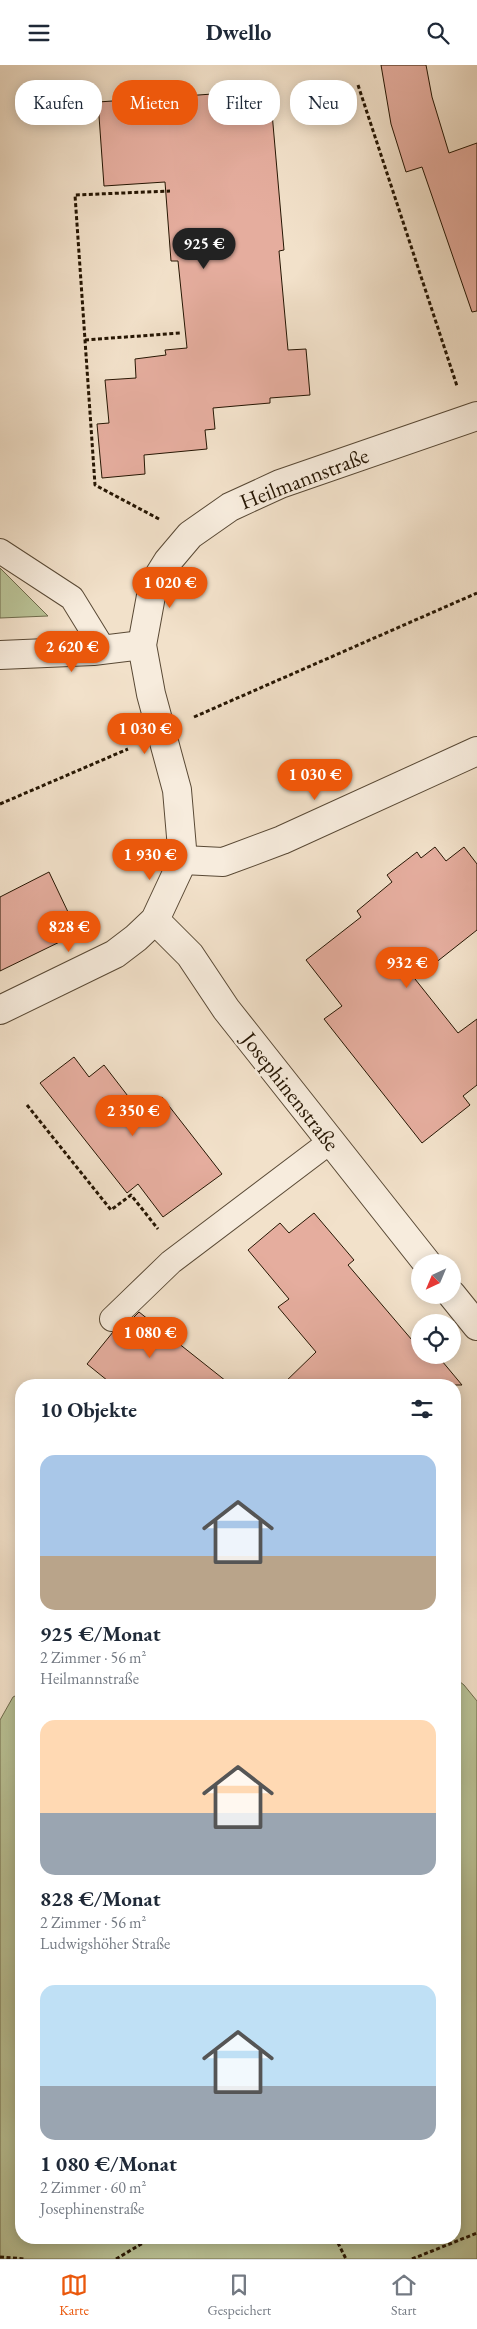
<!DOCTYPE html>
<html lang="de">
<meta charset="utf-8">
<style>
:root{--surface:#fff;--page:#f6f6f7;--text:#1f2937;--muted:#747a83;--line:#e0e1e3;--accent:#ea580c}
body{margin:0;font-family:"EB Garamond",serif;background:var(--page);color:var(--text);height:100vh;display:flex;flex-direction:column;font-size:19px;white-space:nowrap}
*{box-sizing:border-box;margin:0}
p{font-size:16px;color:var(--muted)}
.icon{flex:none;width:28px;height:28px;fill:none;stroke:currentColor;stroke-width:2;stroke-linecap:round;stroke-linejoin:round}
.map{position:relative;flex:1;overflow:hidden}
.drawer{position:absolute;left:15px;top:1314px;width:446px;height:865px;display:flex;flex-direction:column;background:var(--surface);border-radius:20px;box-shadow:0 2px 12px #0003}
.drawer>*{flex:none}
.guide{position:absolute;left:15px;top:15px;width:448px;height:45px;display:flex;gap:10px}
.needle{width:32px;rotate:224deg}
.buttons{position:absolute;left:411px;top:1189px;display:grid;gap:10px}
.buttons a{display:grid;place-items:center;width:50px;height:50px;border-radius:50%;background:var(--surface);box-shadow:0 2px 12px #0003;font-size:25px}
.price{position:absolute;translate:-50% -42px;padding:0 11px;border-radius:18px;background:var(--accent);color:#fff;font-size:16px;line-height:32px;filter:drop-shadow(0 1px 2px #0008)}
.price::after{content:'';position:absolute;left:50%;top:30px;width:15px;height:11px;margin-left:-8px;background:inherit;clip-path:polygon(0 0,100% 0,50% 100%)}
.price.on{background:#222;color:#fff}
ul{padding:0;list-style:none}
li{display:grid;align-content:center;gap:10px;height:265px;padding:0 25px}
li span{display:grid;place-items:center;height:155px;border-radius:15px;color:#555}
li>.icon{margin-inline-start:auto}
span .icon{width:90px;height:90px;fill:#fffc;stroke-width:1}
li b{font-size:21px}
h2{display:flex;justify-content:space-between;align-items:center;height:60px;padding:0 25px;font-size:21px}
.pill{padding:0 18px;border-radius:20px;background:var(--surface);box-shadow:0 2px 12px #0003;font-size:18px;line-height:45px}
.pill.on{background:var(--accent);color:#fff}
header{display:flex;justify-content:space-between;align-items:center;height:65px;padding:0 25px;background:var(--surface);font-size:22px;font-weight:700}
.menu{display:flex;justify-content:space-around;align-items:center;height:70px;border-top:1px solid var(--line);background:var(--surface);font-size:14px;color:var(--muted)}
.menu a{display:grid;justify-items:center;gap:2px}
.menu .on{color:var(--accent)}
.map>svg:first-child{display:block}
.green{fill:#bac397;stroke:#706c4d}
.building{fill:#e5ad9e;stroke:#261603}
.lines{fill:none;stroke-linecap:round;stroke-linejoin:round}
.service-casing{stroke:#594935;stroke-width:26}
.minor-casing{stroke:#594935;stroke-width:30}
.path{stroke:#261603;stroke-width:3;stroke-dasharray:4 2.5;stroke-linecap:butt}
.service{stroke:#f7ecdd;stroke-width:24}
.minor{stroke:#f7ecdd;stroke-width:28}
.labels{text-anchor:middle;stroke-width:5;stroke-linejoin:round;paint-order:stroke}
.street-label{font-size:22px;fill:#261603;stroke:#f7ecdd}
</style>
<header><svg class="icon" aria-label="menu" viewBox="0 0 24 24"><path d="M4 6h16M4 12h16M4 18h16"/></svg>Dwello<svg class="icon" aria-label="search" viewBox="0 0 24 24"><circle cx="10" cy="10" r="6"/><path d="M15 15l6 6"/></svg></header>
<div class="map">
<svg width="477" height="2194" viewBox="0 0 477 2194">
<rect width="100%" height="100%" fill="#f2e1ca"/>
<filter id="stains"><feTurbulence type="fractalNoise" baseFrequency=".004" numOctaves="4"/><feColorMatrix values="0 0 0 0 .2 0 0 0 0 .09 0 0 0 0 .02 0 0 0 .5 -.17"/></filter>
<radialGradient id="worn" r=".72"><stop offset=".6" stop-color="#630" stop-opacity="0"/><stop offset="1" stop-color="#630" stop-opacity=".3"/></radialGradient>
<g class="green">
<path d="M 0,503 L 48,551 L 0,553 Z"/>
<path d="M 455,1613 L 464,1620 L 477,1636 L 477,2194 L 0,2194 L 0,1655 L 13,1632 L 21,1628 L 21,2172 L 455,2172 Z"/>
</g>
<g class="building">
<path d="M 381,0 L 426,0 L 432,32 L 449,88 L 477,78 L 477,246 L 472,247 L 422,102 L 406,107 L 391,59 Z"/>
<path d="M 270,25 L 284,185 L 279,186 L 288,285 L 306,284 L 310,330 L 270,333 L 270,338 L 213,343 L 215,364 L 205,365 L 207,384 L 144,390 L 145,409 L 102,413 L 97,359 L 109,358 L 105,315 L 136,313 L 135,294 L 166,290 L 165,285 L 187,283 L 178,196 L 171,196 L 165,117 L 104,121 L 98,37 Z"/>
<path d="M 435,782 L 446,796 L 464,782 L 477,799 L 477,865 L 415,914 L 458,968 L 477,954 L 477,1020 L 463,1031 L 470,1040 L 422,1078 L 324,954 L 342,941 L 306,895 L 361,852 L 357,846 L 392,817 L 387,810 L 417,787 L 421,793 Z"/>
<path d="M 49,807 L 78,868 L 0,906 L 0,832 Z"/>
<path d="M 74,992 L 89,1012 L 104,1000 L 141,1048 L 162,1032 L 222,1109 L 163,1152 L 138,1119 L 127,1128 L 40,1018 Z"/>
<path d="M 314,1148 L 354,1195 L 348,1200 L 412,1275 L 420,1270 L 420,1290 L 437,1290 L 462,1320 L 282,1320 L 316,1287 L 278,1242 L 289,1234 L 248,1185 L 280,1158 L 289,1168 Z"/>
<path d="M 139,1247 L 231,1320 L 113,1320 L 87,1299 L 113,1267 L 122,1264 Z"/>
</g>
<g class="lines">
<defs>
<g id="service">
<path d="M 0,486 L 72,533 L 104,585"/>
<path d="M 112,1254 L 171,1197 L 331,1076"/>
</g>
<g id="minor">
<path d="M 0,590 L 93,586 L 142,580"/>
<path d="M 183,795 L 223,797 L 282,775 L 477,686"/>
<path d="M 155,855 L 190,890 L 226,944 L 427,1198"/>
<path d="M 0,945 L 115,889 L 136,873 L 155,855 L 183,795 L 177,725 L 151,629 L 142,580 L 153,520 L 168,496 L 190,470 L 230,442 L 280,419 L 477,351"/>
<path d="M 452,1230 L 477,1261"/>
</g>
</defs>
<use href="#service" class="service-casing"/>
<use href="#minor" class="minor-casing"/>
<g class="path">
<path d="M 358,20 L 457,321"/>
<path d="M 85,275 L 180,268"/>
<path d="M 159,454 L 95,420 L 75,130 L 170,126"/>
<path d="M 194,652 L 477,528"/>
<path d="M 0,739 L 128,684"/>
<path d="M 27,1040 L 111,1145 L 131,1130 L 158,1164"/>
<path d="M 335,2172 L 346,2194"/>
<path d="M 0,2192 L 25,2194"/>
<path d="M 116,2194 L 153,2172"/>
<path d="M 412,2194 L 477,2168"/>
</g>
<use href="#service" class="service"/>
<use href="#minor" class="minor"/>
</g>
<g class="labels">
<g class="street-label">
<text transform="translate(304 413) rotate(-21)" y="8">Heilmannstraße</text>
<text transform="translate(291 1026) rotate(52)" y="8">Josephinenstraße</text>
</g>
</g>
<rect width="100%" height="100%" filter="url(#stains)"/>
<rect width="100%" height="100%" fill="url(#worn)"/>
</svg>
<div class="buttons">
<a><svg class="needle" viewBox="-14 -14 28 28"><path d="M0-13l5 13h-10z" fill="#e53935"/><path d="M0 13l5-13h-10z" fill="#747a83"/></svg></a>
<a><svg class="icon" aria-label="locate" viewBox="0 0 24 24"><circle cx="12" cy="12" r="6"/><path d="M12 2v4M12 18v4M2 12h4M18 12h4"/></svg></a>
</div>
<b class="price on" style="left:204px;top:205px">925 €</b>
<b class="price" style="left:170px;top:544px">1 020 €</b>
<b class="price" style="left:72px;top:608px">2 620 €</b>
<b class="price" style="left:145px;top:690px">1 030 €</b>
<b class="price" style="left:315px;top:736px">1 030 €</b>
<b class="price" style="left:150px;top:816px">1 930 €</b>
<b class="price" style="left:69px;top:888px">828 €</b>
<b class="price" style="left:407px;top:924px">932 €</b>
<b class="price" style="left:133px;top:1072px">2 350 €</b>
<b class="price" style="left:150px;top:1294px">1 080 €</b>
<div class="guide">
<a class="pill">Kaufen</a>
<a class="pill on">Mieten</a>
<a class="pill">Filter</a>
<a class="pill">Neu</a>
</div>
<section class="drawer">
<h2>10 Objekte<svg class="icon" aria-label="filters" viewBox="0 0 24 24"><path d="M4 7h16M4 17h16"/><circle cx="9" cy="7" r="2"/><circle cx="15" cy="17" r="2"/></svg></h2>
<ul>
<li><span style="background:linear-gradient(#a9c7e8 65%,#b9a48a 0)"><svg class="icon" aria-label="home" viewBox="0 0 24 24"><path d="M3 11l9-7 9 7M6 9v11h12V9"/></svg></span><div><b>925 €/Monat</b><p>2 Zimmer · 56 m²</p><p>Heilmannstraße</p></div></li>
<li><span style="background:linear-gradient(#ffd9b3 60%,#9aa5b1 0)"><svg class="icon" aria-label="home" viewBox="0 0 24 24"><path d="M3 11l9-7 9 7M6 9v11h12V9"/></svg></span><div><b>828 €/Monat</b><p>2 Zimmer · 56 m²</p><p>Ludwigshöher Straße</p></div></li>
<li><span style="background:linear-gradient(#bfe0f5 65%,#9aa5b1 0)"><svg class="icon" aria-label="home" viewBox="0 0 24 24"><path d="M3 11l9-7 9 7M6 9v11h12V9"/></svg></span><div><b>1 080 €/Monat</b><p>2 Zimmer · 60 m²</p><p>Josephinenstraße</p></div></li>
</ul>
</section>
</div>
<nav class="menu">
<a class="on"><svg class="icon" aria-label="map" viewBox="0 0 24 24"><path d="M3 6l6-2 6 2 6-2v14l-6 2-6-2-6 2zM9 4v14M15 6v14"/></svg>Karte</a>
<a><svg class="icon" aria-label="saved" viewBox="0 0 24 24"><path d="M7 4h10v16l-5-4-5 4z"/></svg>Gespeichert</a>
<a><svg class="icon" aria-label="home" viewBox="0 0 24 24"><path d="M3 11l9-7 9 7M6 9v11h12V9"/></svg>Start</a>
</nav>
